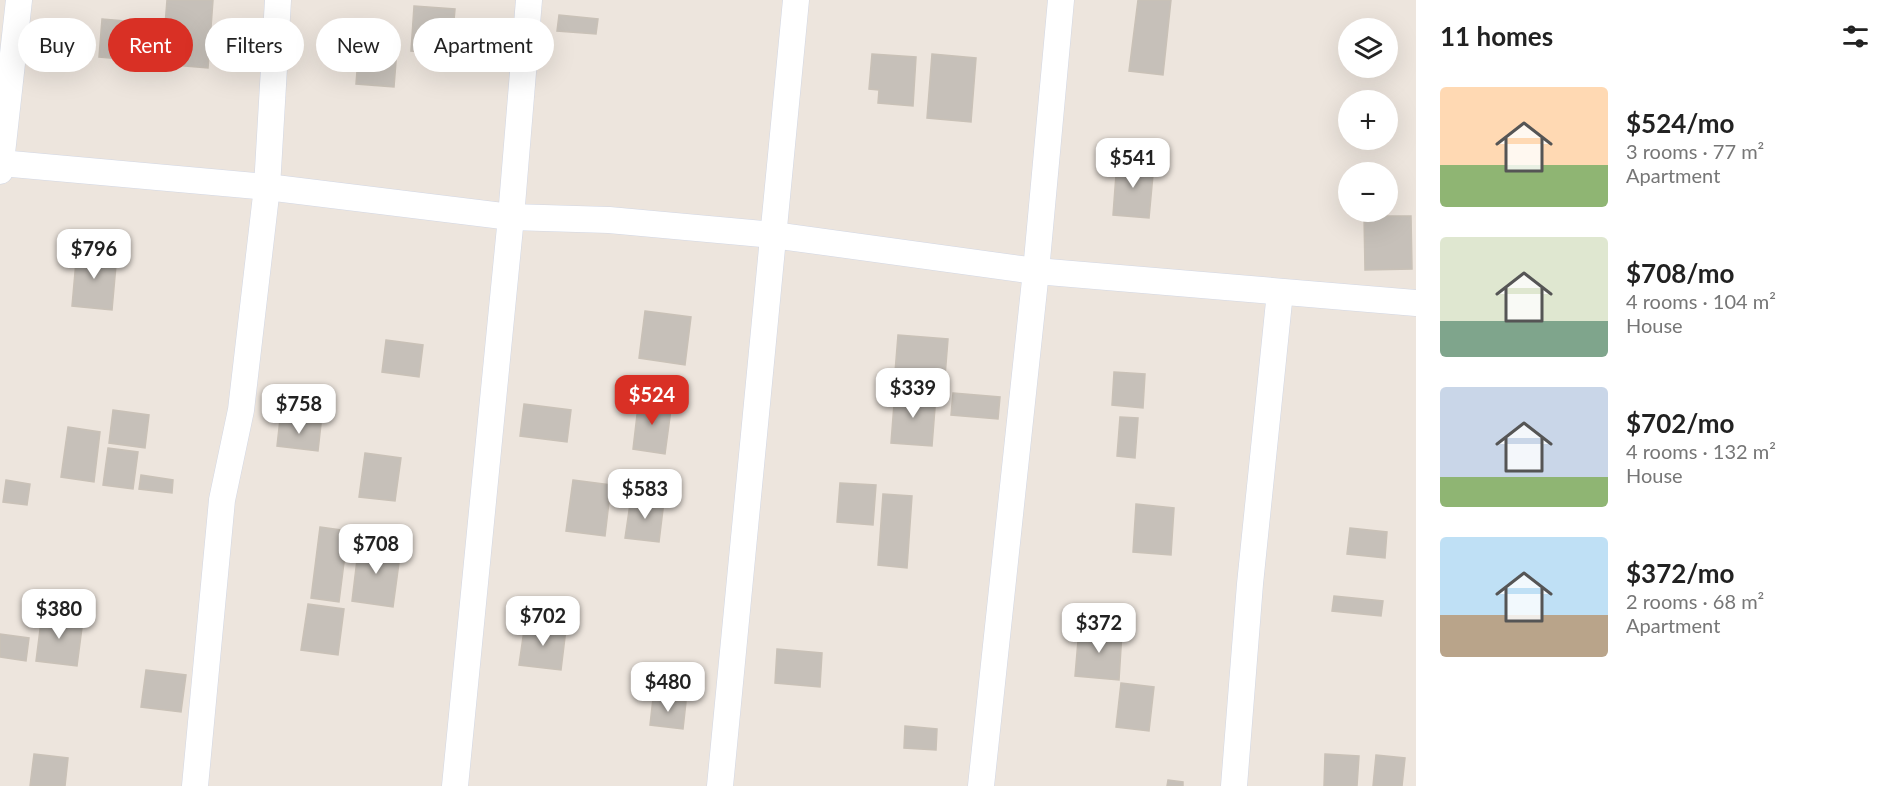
<!DOCTYPE html>
<meta charset="utf-8">
<style>
:root{--surface:#fff;--page:#f2f2f2;--text:#222;--muted:#767676;--accent:#d93025}
body{margin:0;font-family:Lato,sans-serif;background:var(--page);color:var(--text);height:100vh;display:flex;flex-direction:column;font-size:22px;white-space:nowrap}
*{box-sizing:border-box;margin:0}
p{font-size:20px;color:var(--muted)}
.icon{flex:none;width:33px;height:33px;fill:none;stroke:currentColor;stroke-width:2;stroke-linecap:round;stroke-linejoin:round}
.map{position:relative;flex:1;overflow:hidden}
.drawer{display:flex;flex-direction:column;background:var(--surface);width:480px}
.drawer>*{flex:none}
.hud{position:absolute;left:18px;top:18px;width:570px;height:54px;display:flex;gap:12px}
.tools{position:absolute;left:1338px;top:18px;display:grid;gap:12px}
.tools a{display:grid;place-items:center;width:60px;height:60px;border-radius:50%;background:var(--surface);box-shadow:0 6px 24px #0002;font-size:30px}
.price{position:absolute;translate:-50% -51px;padding:0 14px;border-radius:12px;background:#fff;color:#222;font-size:20px;line-height:39px;filter:drop-shadow(0 2px 3px #0008)}
.price::after{content:'';position:absolute;left:50%;top:36px;width:18px;height:14px;margin-left:-9px;background:inherit;clip-path:polygon(0 0,100% 0,50% 100%)}
.price.active{background:var(--accent);color:#fff}
ul{padding:0;list-style:none}
li{display:flex;align-items:center;gap:18px;height:150px;padding:0 24px}
li span{display:grid;place-items:center;flex:none;width:168px;height:120px;border-radius:6px;color:#555}
li>.icon{margin-inline-start:auto}
span .icon{width:72px;height:72px;fill:#fffc;stroke-width:1}
li b{font-size:26px}
h2{display:flex;justify-content:space-between;align-items:center;height:72px;padding:0 24px;font-size:26px}
.pill{padding:0 21px;border-radius:27px;background:var(--surface);box-shadow:0 6px 24px #0002;font-size:21px;line-height:54px}
.pill.active{background:var(--accent);color:#fff}
main{display:flex;flex:1;min-height:0}
.map>svg:first-child{display:block}
.building{fill:#c6c0b9;stroke:#c9c1b7;stroke-width:1.5}
.lines{fill:none;stroke-linecap:round;stroke-linejoin:round}
.minor-casing{stroke:#d2d7e4;stroke-width:27}
.minor{stroke:#fff;stroke-width:26}
</style>
<main>
<div class="map">
<svg width="1416" height="786" viewBox="0 0 1416 786">
<rect width="100%" height="100%" fill="#ede5dd"/>
<g class="building">
<path d="M 167,0 L 213,0 L 208,68 L 162,64 Z"/>
<path d="M 1138,0 L 1171,0 L 1163,75 L 1129,71 Z"/>
<path d="M 414,6 L 455,9 L 451,54 L 411,51 Z"/>
<path d="M 559,15 L 598,19 L 596,34 L 557,31 Z"/>
<path d="M 102,19 L 148,23 L 146,61 L 99,57 Z"/>
<path d="M 360,33 L 398,36 L 394,87 L 356,84 Z"/>
<path d="M 872,54 L 916,57 L 913,106 L 878,103 L 879,90 L 869,89 Z"/>
<path d="M 932,54 L 976,58 L 971,122 L 927,118 Z"/>
<path d="M 1117,161 L 1154,164 L 1149,218 L 1113,215 Z"/>
<path d="M 1364,216 L 1411,216 L 1412,269 L 1365,270 Z"/>
<path d="M 77,250 L 117,254 L 112,310 L 72,306 Z"/>
<path d="M 645,311 L 691,317 L 685,365 L 639,358 Z"/>
<path d="M 898,335 L 948,339 L 944,389 L 894,385 Z"/>
<path d="M 386,340 L 423,345 L 419,377 L 382,372 Z"/>
<path d="M 1114,372 L 1145,374 L 1143,408 L 1112,405 Z"/>
<path d="M 895,391 L 936,395 L 932,446 L 891,443 Z"/>
<path d="M 953,393 L 1000,397 L 998,419 L 951,415 Z"/>
<path d="M 639,398 L 672,402 L 665,454 L 633,449 Z"/>
<path d="M 524,404 L 571,410 L 567,442 L 520,436 Z"/>
<path d="M 113,410 L 149,415 L 145,448 L 109,443 Z"/>
<path d="M 1120,417 L 1138,418 L 1135,458 L 1117,456 Z"/>
<path d="M 280,419 L 321,424 L 318,451 L 277,446 Z"/>
<path d="M 68,427 L 100,432 L 94,482 L 61,477 Z"/>
<path d="M 108,448 L 138,452 L 133,489 L 103,485 Z"/>
<path d="M 365,453 L 401,458 L 395,501 L 359,497 Z"/>
<path d="M 141,475 L 173,480 L 172,493 L 139,489 Z"/>
<path d="M 6,480 L 30,484 L 27,505 L 3,502 Z"/>
<path d="M 573,480 L 611,485 L 605,536 L 566,531 Z"/>
<path d="M 840,483 L 876,485 L 873,525 L 837,522 Z"/>
<path d="M 883,494 L 912,496 L 907,568 L 878,565 Z"/>
<path d="M 631,497 L 664,501 L 659,542 L 625,538 Z"/>
<path d="M 1136,504 L 1174,508 L 1171,555 L 1133,552 Z"/>
<path d="M 320,527 L 348,531 L 339,602 L 311,598 Z"/>
<path d="M 1350,528 L 1387,532 L 1385,558 L 1347,554 Z"/>
<path d="M 359,543 L 401,548 L 393,607 L 352,601 Z"/>
<path d="M 1334,596 L 1383,601 L 1381,616 L 1332,611 Z"/>
<path d="M 308,604 L 344,609 L 338,655 L 301,650 Z"/>
<path d="M 42,614 L 83,620 L 77,666 L 36,661 Z"/>
<path d="M 525,623 L 566,629 L 561,670 L 519,665 Z"/>
<path d="M 1079,629 L 1122,632 L 1119,680 L 1075,676 Z"/>
<path d="M 0,634 L 29,638 L 26,661 L 0,657 Z"/>
<path d="M 777,649 L 822,653 L 820,687 L 775,683 Z"/>
<path d="M 146,670 L 186,675 L 181,712 L 141,707 Z"/>
<path d="M 1121,683 L 1154,687 L 1149,731 L 1116,727 Z"/>
<path d="M 653,698 L 686,702 L 683,729 L 650,725 Z"/>
<path d="M 905,726 L 937,729 L 936,750 L 904,748 Z"/>
<path d="M 34,754 L 68,758 L 65,786 L 30,786 Z"/>
<path d="M 1325,754 L 1359,756 L 1357,786 L 1324,786 Z"/>
<path d="M 1376,755 L 1405,758 L 1402,786 L 1373,786 Z"/>
<path d="M 1168,780 L 1183,782 L 1183,786 L 1167,786 Z"/>
</g>
<g class="lines">
<defs>
<g id="minor">
<path d="M 0,163 L 267,187 L 511,217 L 609,220 L 773,235 L 1036,271 L 1416,303"/>
<path d="M 0,171 L 19,0"/>
<path d="M 195,786 L 222,500 L 241,410 L 267,187 L 278,0"/>
<path d="M 455,786 L 511,217 L 529,0"/>
<path d="M 720,786 L 796,0"/>
<path d="M 981,786 L 1036,271 L 1061,0"/>
<path d="M 1234,786 L 1250,584 L 1280,292"/>
</g>
</defs>
<use href="#minor" class="minor-casing"/>
<use href="#minor" class="minor"/>
</g>
</svg>
<div class="tools">
<a><svg class="icon" aria-label="layers" viewBox="0 0 24 24"><path d="M12 4l9 5-9 5-9-5zM3 14l9 5 9-5"/></svg></a>
<a>+</a>
<a>−</a>
</div>
<b class="price" style="left:1133px;top:189px">$541</b>
<b class="price" style="left:94px;top:280px">$796</b>
<b class="price" style="left:913px;top:419px">$339</b>
<b class="price active" style="left:652px;top:426px">$524</b>
<b class="price" style="left:299px;top:435px">$758</b>
<b class="price" style="left:645px;top:520px">$583</b>
<b class="price" style="left:376px;top:575px">$708</b>
<b class="price" style="left:59px;top:640px">$380</b>
<b class="price" style="left:543px;top:647px">$702</b>
<b class="price" style="left:1099px;top:654px">$372</b>
<b class="price" style="left:668px;top:713px">$480</b>
<div class="hud">
<a class="pill">Buy</a>
<a class="pill active">Rent</a>
<a class="pill">Filters</a>
<a class="pill">New</a>
<a class="pill">Apartment</a>
</div>
</div>
<section class="drawer">
<h2>11 homes<svg class="icon" aria-label="filters" viewBox="0 0 24 24"><path d="M4 7h16M4 17h16"/><circle cx="9" cy="7" r="2"/><circle cx="15" cy="17" r="2"/></svg></h2>
<ul>
<li><span style="background:linear-gradient(#ffd9b3 65%,#8fb573 0)"><svg class="icon" aria-label="home" viewBox="0 0 24 24"><path d="M3 11l9-7 9 7M6 9v11h12V9"/></svg></span><div><b>$524/mo</b><p>3 rooms · 77 m²</p><p>Apartment</p></div></li>
<li><span style="background:linear-gradient(#dfe7d0 70%,#7fa58c 0)"><svg class="icon" aria-label="home" viewBox="0 0 24 24"><path d="M3 11l9-7 9 7M6 9v11h12V9"/></svg></span><div><b>$708/mo</b><p>4 rooms · 104 m²</p><p>House</p></div></li>
<li><span style="background:linear-gradient(#c9d6e8 75%,#8fb573 0)"><svg class="icon" aria-label="home" viewBox="0 0 24 24"><path d="M3 11l9-7 9 7M6 9v11h12V9"/></svg></span><div><b>$702/mo</b><p>4 rooms · 132 m²</p><p>House</p></div></li>
<li><span style="background:linear-gradient(#bfe0f5 65%,#b9a48a 0)"><svg class="icon" aria-label="home" viewBox="0 0 24 24"><path d="M3 11l9-7 9 7M6 9v11h12V9"/></svg></span><div><b>$372/mo</b><p>2 rooms · 68 m²</p><p>Apartment</p></div></li>
</ul>
</section>
</main>
